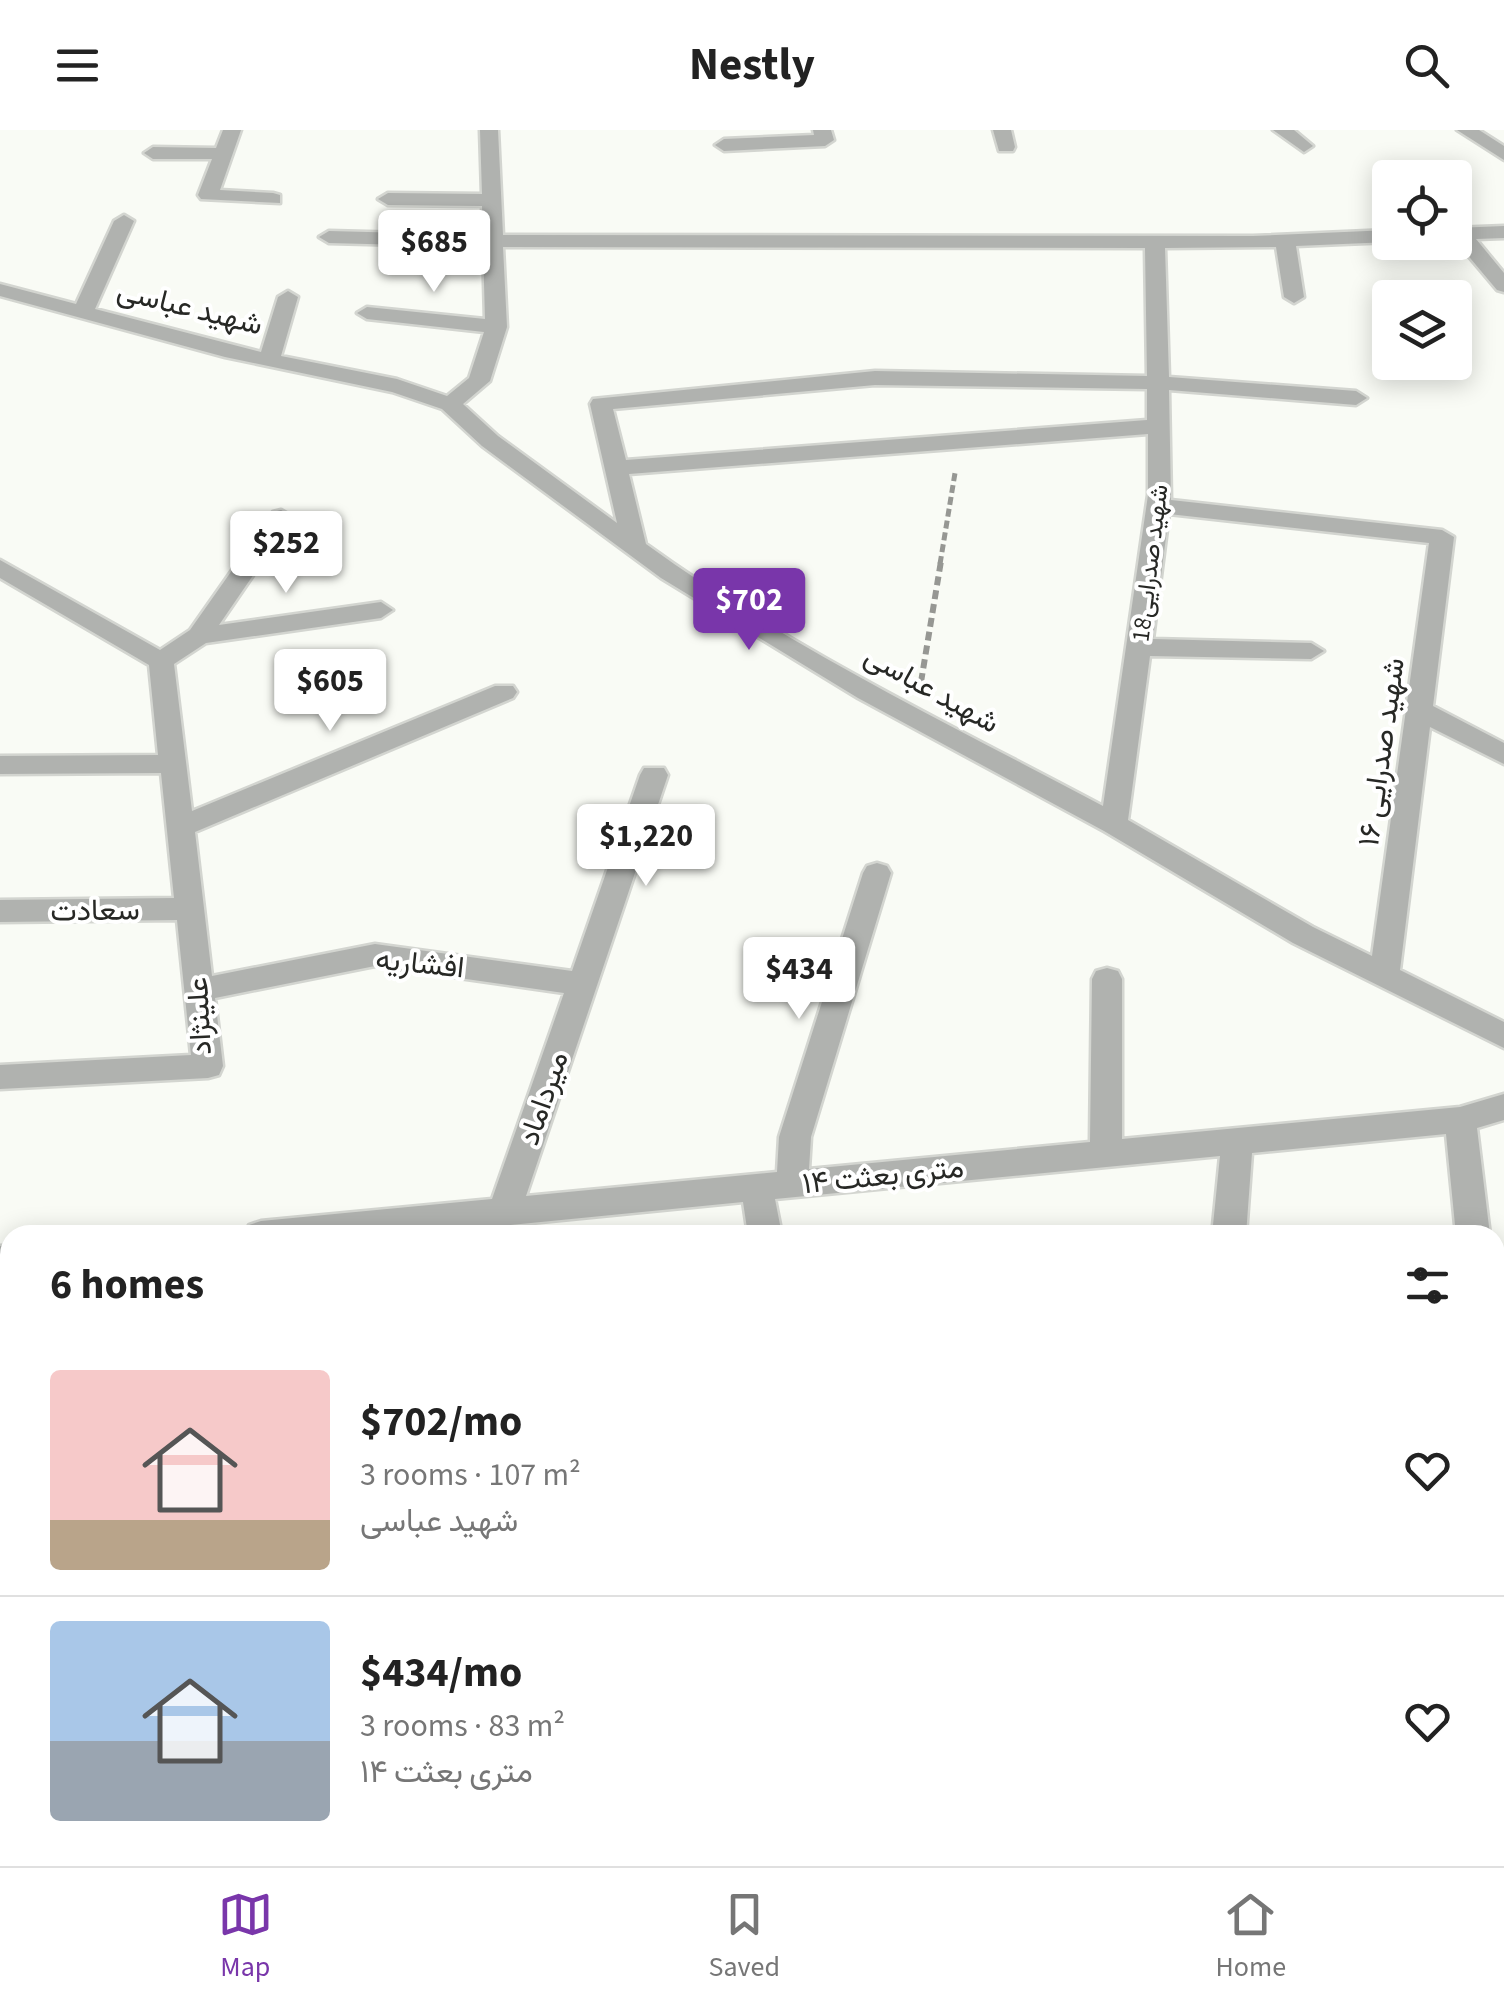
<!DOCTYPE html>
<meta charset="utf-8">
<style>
:root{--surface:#fff;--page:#f6f6f6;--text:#222;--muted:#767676;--line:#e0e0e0;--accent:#7936aa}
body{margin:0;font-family:"Source Sans 3",Vazirmatn,sans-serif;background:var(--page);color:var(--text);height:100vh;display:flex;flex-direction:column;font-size:38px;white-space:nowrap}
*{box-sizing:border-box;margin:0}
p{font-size:32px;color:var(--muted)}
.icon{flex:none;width:55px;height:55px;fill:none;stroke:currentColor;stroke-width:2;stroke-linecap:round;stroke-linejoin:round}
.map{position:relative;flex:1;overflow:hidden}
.sheet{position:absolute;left:0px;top:1095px;width:1505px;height:642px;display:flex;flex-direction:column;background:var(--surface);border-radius:30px 30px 0 0;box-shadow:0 5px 25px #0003}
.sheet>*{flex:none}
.tools{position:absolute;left:1372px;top:30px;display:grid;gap:20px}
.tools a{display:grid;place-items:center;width:100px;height:100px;border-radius:10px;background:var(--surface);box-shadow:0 5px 25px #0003;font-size:50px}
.price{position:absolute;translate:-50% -85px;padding:0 22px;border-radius:10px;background:#fff;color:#222;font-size:32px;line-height:65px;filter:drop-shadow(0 2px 5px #0008)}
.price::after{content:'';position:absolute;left:50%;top:60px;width:30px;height:22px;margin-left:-15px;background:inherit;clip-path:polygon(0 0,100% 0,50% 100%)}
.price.current{background:var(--accent);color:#fff}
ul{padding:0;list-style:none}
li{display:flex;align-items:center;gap:30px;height:250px;padding:0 50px}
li+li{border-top:2px solid var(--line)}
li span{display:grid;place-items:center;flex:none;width:280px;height:200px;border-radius:10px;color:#555}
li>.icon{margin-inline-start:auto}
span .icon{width:120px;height:120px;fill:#fffc;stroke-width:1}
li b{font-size:42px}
h2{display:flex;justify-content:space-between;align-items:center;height:120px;padding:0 50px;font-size:42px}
header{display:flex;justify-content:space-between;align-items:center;height:130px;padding:0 50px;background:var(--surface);font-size:45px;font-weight:700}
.tabs{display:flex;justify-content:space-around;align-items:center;height:140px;border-top:2px solid var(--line);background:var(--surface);font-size:28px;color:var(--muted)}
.tabs a{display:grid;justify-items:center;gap:5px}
.tabs .current{color:var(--accent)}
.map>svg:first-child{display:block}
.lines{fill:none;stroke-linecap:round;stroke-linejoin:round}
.minor-casing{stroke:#d3d5d0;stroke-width:5}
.path-far1{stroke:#969793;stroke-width:5;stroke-dasharray:8 4;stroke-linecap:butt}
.path{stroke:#969793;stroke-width:6;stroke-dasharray:9 5;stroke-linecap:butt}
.minor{fill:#b0b2af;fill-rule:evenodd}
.labels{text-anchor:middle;stroke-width:8;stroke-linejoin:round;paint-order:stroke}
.far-street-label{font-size:25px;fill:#272825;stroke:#fff}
.street-label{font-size:30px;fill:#272825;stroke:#fff}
</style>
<header><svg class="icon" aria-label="menu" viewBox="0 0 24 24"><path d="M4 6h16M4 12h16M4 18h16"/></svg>Nestly<svg class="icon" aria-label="search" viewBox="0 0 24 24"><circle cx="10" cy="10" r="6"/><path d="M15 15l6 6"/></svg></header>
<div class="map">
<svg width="1504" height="1736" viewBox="0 0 1504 1736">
<rect width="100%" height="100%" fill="#f9fbf5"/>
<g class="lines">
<defs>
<g id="minor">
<path d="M 223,0 L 241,0 L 220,60 L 273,63 L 280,65 L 280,73 L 201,69 L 198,65 L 212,29 L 153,29 L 144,23 L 153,17 L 216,18 Z"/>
<path d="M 480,0 L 498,0 L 503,105 L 1253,106 L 1390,100 L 1390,112 L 1296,116 L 1304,167 L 1294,173 L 1284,167 L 1276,117 L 1165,118 L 1169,247 L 1356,261 L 1367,268 L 1356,275 L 1169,260 L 1171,370 L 1442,400 L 1454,407 L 1433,576 L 1504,613 L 1504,634 L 1430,597 L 1400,840 L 1504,892 L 1504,918 L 1293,813 L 1104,701 L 858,568 L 661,448 L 482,316 L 442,279 L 392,262 L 225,227 L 0,166 L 0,154 L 76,174 L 114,91 L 124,85 L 134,91 L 95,179 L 261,222 L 278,167 L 288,161 L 298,167 L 281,226 L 397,249 L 447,266 L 469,248 L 484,202 L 367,189 L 357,183 L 367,177 L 485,189 L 483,117 L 329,113 L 319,107 L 329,101 L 483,105 L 482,76 L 388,75 L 378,69 L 388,63 L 482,64 ZM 503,117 L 1145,118 L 1147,246 L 875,241 L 593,269 L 590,274 L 617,393 L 498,306 L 463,274 L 490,251 L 507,197 ZM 875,255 L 1147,259 L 1147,290 L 626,330 L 613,279 ZM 1148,304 L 1148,365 L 1103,676 C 949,594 788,517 646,414 L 629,344 ZM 1169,384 L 1429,413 L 1372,826 L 1313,797 L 1128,690 L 1150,526 L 1311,529 L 1324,521 L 1311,513 L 1153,509 Z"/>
<path d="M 813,0 L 831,0 L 834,10 L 825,16 L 724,21 L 715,15 L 724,9 L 814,5 Z"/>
<path d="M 993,0 L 1011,0 L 1015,17 L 1013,21 L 999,21 Z"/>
<path d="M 1273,0 L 1294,0 L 1313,16 L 1304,22 Z"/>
<path d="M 1457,0 L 1479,0 L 1504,16 L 1504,30 Z"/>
<path d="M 1504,96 L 1504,108 L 1476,109 L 1504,143 L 1504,162 L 1497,160 L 1455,110 L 1455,98 Z"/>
<path d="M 281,380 L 293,387 L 219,495 L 381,472 L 393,480 L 381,488 L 206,513 L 174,534 L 192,681 L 495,556 L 513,556 L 517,562 L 513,568 L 195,702 L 212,846 L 375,814 L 572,841 L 640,645 L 644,638 L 664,638 L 668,645 L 526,1066 L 777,1042 L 779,1007 L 863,743 L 867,736 L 877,733 L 887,736 L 891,743 L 811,1007 L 809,1039 L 1090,1012 L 1092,849 L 1096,841 L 1107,838 L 1118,841 L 1122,849 L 1122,1009 L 1460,977 L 1504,964 L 1504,990 L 1477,998 L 1490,1105 L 1456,1105 L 1446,1004 L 1252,1023 L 1246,1105 L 1212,1105 L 1220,1026 L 775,1069 L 782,1105 L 748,1105 L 743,1072 L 408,1105 L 244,1105 L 249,1095 L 261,1091 L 492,1069 L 564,863 L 375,836 L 215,868 L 223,936 L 219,945 L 208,948 L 0,959 L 0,935 L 191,925 L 177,790 L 0,792 L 0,770 L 174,768 L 161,643 L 0,644 L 0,626 L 158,625 L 149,535 L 0,448 L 0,430 L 160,520 L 190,500 L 273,382 Z"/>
<path d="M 10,1115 L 10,1143 L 0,1144 L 0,1116 Z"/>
<path d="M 1495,1300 L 1504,1304 L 1504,1423 L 1495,1419 Z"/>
<path d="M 848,1728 L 889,1728 L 892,1736 L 850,1736 Z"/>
</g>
</defs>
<use href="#minor" class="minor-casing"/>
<path class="path-far1" d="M 940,434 L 955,343"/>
<path class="path" d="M 921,552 L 941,431"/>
<use href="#minor" class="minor"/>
</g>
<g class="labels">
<g class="far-street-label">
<text transform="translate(1149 433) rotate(-83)" y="9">شهید صدرایی18</text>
</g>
<g class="street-label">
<text transform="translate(190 177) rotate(14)" y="10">شهید عباسی</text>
<text transform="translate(932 559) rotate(29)" y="10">شهید عباسی</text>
<text transform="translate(1381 622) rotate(-82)" y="10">شهید صدرایی ۱۶</text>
<text transform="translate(95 780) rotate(-1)" y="10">سعادت</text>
<text transform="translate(420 833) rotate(6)" y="10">افشاریه</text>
<text transform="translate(199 886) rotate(-93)" y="10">علینژاد</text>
<text transform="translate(543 968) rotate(-71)" y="10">میرداماد</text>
<text transform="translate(883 1045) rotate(-6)" y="10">۱۴ متری بعثت</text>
</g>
</g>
</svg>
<div class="tools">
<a><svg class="icon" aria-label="locate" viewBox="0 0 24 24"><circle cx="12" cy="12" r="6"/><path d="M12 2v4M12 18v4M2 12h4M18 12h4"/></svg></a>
<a><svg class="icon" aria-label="layers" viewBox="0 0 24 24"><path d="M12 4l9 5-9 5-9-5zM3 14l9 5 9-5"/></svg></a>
</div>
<b class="price" style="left:434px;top:165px">$685</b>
<b class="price" style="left:286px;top:466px">$252</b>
<b class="price current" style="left:749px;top:523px">$702</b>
<b class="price" style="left:330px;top:604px">$605</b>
<b class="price" style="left:646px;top:759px">$1,220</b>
<b class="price" style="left:799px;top:892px">$434</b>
<section class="sheet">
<h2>6 homes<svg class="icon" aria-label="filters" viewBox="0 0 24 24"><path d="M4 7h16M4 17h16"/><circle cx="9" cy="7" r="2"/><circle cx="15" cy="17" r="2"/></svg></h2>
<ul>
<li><span style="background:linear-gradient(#f6c9c9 75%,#b9a48a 0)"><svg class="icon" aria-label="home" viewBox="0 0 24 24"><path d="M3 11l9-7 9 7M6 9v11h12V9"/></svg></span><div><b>$702/mo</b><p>3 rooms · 107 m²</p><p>شهید عباسی</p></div><svg class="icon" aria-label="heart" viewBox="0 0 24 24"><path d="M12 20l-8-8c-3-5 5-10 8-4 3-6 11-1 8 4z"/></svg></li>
<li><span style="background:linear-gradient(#a9c7e8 60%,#9aa5b1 0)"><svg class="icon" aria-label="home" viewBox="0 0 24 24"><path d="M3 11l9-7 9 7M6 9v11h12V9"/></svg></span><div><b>$434/mo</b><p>3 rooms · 83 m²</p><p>۱۴ متری بعثت</p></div><svg class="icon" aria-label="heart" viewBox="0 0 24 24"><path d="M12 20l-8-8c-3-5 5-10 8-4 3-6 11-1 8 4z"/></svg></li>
</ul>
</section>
</div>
<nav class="tabs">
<a class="current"><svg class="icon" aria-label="map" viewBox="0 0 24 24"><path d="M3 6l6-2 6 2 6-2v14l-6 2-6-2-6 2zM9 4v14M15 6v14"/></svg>Map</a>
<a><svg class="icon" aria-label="saved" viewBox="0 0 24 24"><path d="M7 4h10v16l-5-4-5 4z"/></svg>Saved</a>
<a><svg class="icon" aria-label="home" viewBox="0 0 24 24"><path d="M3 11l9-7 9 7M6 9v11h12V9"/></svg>Home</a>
</nav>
